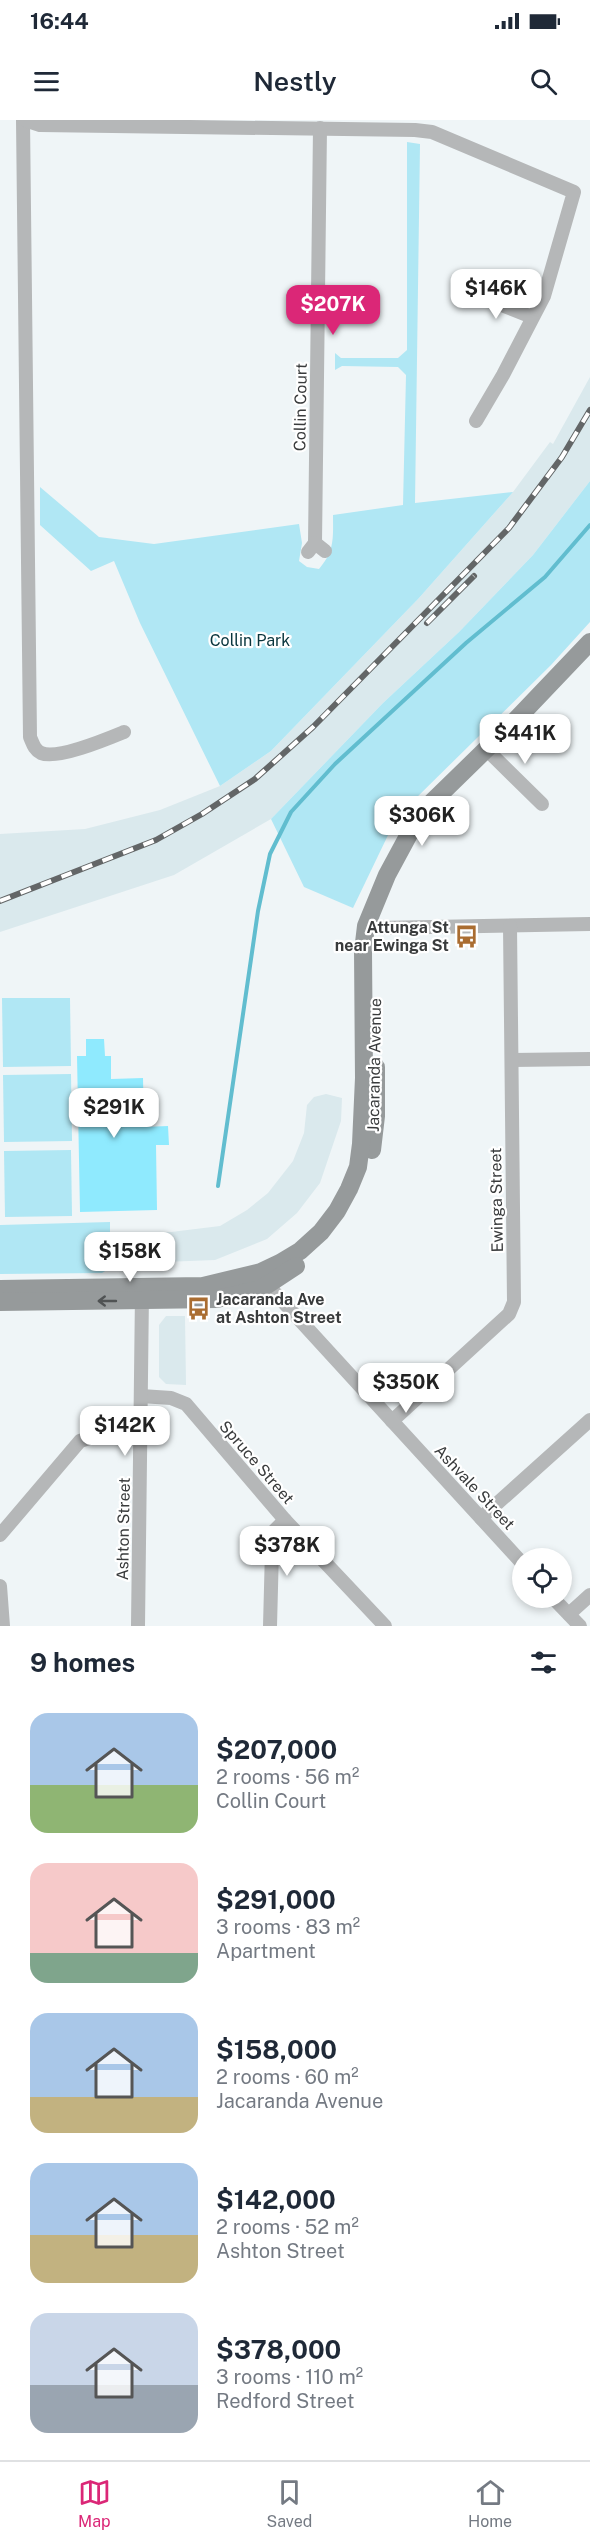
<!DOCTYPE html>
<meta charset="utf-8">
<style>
:root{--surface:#fff;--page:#f2f2f3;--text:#1f2937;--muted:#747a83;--line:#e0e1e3;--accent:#db2777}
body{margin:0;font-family:"Public Sans",sans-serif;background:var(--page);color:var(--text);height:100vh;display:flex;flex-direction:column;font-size:22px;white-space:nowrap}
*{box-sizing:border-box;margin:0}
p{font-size:20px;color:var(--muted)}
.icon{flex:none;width:33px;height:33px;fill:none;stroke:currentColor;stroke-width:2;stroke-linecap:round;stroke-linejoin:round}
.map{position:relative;height:1506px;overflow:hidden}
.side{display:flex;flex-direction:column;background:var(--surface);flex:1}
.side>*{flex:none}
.buttons{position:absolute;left:512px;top:1428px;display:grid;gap:12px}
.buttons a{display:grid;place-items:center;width:60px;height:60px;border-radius:50%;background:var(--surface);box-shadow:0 3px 9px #0003;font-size:30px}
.price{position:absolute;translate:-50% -51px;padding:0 14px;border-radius:12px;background:#fff;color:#222;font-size:20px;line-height:39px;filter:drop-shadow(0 2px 3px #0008)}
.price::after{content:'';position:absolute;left:50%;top:36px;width:18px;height:14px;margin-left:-9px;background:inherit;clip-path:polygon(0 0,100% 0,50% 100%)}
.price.active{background:var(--accent);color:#fff}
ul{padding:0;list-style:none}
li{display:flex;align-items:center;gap:18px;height:150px;padding:0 30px}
li span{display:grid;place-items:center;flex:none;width:168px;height:120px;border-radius:18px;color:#555}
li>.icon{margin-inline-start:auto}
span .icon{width:72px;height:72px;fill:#fffc;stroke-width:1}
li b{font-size:26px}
h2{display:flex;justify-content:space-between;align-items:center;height:72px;padding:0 30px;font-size:26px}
.status{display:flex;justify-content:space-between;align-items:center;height:42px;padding:0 30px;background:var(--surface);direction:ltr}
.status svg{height:16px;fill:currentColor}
header{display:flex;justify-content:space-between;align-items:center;height:78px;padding:0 30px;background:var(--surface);font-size:27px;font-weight:600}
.tab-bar{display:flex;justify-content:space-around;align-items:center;height:84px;border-top:2px solid var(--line);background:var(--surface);font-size:16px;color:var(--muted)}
.tab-bar a{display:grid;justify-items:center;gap:3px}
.tab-bar .active{color:var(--accent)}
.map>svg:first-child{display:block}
.built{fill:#dae9ed}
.green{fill:#b0e7f4}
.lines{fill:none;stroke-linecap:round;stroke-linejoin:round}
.stream{stroke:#61bdcf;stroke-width:4}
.building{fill:#8feafe}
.street{stroke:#b5b7b8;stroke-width:14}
.secondary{stroke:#969a9b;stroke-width:18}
.rail-casing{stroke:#636667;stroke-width:6}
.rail{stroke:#fff;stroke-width:4;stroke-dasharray:11;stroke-linecap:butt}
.oneway{stroke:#505354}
.labels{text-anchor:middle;stroke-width:4.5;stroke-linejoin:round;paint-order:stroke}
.street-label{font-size:16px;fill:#393b3c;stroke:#fff}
.park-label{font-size:16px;fill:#09363e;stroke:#fff}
.poi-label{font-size:16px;font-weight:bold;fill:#393b3c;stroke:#fff;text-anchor:end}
</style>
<div class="status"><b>16:44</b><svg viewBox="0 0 49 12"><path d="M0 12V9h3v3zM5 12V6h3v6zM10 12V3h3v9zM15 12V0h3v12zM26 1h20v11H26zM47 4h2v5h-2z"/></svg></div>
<header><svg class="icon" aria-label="menu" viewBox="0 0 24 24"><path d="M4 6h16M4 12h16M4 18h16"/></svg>Nestly<svg class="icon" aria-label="search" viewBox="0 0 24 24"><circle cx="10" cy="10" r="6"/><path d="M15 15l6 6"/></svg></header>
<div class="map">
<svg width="590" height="1506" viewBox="0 0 590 1506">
<rect width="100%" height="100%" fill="#eff5f7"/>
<g class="built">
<path d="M 590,257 L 590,361 L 580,374 L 533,435 L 459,512 L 383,583 L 271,699 L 174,755 L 0,812 L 0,714 L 85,709 L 160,690 L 220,666 L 271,631 L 419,478 L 513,372 L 550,322 L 553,324 Z"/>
<path d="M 326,974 L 342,978 L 341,1001 L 320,1063 L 297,1093 L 267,1119 L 215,1140 L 138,1143 L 131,1149 L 125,1149 L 124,1126 L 135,1112 L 171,1112 L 220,1106 L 247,1090 L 268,1073 L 293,1041 L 304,1013 L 307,985 L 314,977 Z"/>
<path d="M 166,1196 L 185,1196 L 186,1265 L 166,1264 L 159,1257 L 159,1205 Z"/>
</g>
<g class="green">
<path d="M 407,22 L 420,24 L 415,383 L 513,372 L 419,478 L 271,631 L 220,666 L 140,503 L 114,441 L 91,451 L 40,405 L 40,367 L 99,417 L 154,424 L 299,404 L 302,423 L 299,441 L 307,447 L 319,449 C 335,431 333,417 333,395 L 403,385 L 406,255 L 398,247 L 342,246 L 335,250 L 335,233 L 341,238 L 398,238 L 407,230 Z"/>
<path d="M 590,361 L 590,502 L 551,545 L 409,685 L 390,711 L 353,788 L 304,767 L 271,699 L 383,583 L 459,512 L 533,435 Z"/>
<path d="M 2,878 L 70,878 L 71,946 L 3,947 Z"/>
<path d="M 71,954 L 72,1021 L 4,1022 L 3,955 Z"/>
<path d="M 71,1030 L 72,1096 L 5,1097 L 4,1031 Z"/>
<path d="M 110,1102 L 110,1148 L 102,1153 L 0,1154 L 0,1105 Z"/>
</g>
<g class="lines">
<path class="stream" d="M 218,1066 L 258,791 L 270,734 L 291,692 L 335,644 L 466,523 L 545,457 L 590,405"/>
</g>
<path class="building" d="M 86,919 L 104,919 L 105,936 L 111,936 L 111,959 L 143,958 L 144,1007 L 168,1006 L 169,1025 L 156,1025 L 157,1090 L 80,1092 L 77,936 L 86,936 Z"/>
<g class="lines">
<g class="street">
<path d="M 23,0 L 30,617 C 33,624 34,629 41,633 C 57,640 107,619 124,612"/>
<path d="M 25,0 L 40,5 L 415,10 L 432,12 L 574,72 L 544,176 L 503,255 L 476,301"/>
<path d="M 471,173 L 532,197"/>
<path d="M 315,423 L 320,8"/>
<path d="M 308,432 L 315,423 L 325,431"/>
<path d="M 486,629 L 542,684"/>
<path d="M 366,806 L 378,808 L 590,804"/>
<path d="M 512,940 L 590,939"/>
<path d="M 264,1158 L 275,1173 L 522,1443"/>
<path d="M 141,1276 L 171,1278 L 186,1284 L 285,1400 L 385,1506"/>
<path d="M 392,1301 L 509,1194 L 514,1182 L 510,806"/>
<path d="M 481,1398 L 590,1300"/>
<path d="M 0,1415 L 80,1321 L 89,1318 L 141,1313"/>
<path d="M 0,1466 L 3,1506"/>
<path d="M 553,1478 L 580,1506"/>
<path d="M 569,1494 L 590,1475"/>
<path d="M 138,1506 L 142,1173"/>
<path d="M 270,1506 L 272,1430 L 274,1411 L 285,1400"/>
</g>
<g class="secondary">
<path d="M 372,1030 L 376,996 L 376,947"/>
<path d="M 0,1169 L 203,1166 L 261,1152 L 280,1143 L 300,1131 L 321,1112 L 337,1091 L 349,1069 L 358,1047 L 361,1024 L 364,958 L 363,831 L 366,806 L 387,755 L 414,705 L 430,684 L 509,607 L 590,522"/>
<path d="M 0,1182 L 217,1179 L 261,1169 L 296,1146"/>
</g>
<defs>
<g id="rail">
<path d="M 427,503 L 474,456"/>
<path d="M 0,781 L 156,720 L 202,694 L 255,659 L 313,607 L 509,408 L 562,337 L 590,290"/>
</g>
</defs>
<use href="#rail" class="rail-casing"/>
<use href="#rail" class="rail"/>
</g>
<defs><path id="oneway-shaft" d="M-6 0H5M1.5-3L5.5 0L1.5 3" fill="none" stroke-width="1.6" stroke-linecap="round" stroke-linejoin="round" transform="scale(1.5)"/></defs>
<use class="oneway" href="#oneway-shaft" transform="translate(107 1181) rotate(180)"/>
<defs>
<symbol id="bus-bare" viewBox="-9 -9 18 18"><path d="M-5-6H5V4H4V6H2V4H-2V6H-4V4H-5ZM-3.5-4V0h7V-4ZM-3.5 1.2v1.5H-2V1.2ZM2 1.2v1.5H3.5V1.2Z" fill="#aa6d31" stroke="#fff" stroke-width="2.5" paint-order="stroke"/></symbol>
</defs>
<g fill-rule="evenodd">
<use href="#bus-bare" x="450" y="800" width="33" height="33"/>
<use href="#bus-bare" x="182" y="1172" width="33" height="33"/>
</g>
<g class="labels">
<g class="street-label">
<text transform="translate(300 287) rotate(-89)" y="6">Collin Court</text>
<text transform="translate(374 945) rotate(-89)" y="6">Jacaranda Avenue</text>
<text transform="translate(496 1080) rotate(-91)" y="6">Ewinga Street</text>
<text transform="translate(257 1342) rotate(49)" y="6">Spruce Street</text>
<text transform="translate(475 1367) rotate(47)" y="6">Ashvale Street</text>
<text transform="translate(123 1409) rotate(-89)" y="6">Ashton Street</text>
</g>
<g class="park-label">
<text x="250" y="526">Collin Park</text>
</g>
<g class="poi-label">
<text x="449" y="813">Attunga St<tspan x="449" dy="18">near Ewinga St</tspan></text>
<text x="216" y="1185" text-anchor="start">Jacaranda Ave<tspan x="216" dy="18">at Ashton Street</tspan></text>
</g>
</g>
</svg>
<div class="buttons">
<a><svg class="icon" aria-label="locate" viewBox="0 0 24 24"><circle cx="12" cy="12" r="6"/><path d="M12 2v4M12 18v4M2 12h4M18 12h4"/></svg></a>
</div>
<b class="price" style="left:496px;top:200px">$146K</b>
<b class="price active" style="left:333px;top:216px">$207K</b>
<b class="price" style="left:525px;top:645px">$441K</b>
<b class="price" style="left:422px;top:727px">$306K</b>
<b class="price" style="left:114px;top:1019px">$291K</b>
<b class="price" style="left:130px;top:1163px">$158K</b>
<b class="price" style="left:406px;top:1294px">$350K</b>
<b class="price" style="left:125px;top:1337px">$142K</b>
<b class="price" style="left:287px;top:1457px">$378K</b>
</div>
<section class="side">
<h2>9 homes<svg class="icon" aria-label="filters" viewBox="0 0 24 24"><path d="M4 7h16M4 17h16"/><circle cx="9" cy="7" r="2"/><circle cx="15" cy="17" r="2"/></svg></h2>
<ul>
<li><span style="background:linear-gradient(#a9c7e8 60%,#8fb573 0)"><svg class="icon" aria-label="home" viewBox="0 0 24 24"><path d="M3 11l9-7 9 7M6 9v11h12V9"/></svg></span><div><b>$207,000</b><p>2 rooms · 56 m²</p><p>Collin Court</p></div></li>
<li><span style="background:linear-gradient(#f6c9c9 75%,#7fa58c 0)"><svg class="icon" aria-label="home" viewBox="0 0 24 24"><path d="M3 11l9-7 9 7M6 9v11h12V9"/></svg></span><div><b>$291,000</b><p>3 rooms · 83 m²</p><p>Apartment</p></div></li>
<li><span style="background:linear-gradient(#a9c7e8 70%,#c2b280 0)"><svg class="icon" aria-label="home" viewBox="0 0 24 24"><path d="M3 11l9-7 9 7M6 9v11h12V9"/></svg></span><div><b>$158,000</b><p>2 rooms · 60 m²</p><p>Jacaranda Avenue</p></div></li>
<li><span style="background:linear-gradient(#a9c7e8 60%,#c2b280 0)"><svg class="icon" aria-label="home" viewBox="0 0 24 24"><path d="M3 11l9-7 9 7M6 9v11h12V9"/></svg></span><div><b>$142,000</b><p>2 rooms · 52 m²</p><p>Ashton Street</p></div></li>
<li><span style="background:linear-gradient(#c9d6e8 60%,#9aa5b1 0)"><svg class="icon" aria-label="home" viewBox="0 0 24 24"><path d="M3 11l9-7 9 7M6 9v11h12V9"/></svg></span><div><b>$378,000</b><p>3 rooms · 110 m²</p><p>Redford Street</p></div></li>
</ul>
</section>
<nav class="tab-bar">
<a class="active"><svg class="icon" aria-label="map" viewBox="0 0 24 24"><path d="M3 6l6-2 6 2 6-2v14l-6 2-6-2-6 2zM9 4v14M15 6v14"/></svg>Map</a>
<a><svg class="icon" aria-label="saved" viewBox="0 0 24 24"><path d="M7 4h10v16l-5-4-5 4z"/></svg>Saved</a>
<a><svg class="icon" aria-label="home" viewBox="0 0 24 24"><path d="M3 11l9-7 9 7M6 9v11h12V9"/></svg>Home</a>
</nav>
